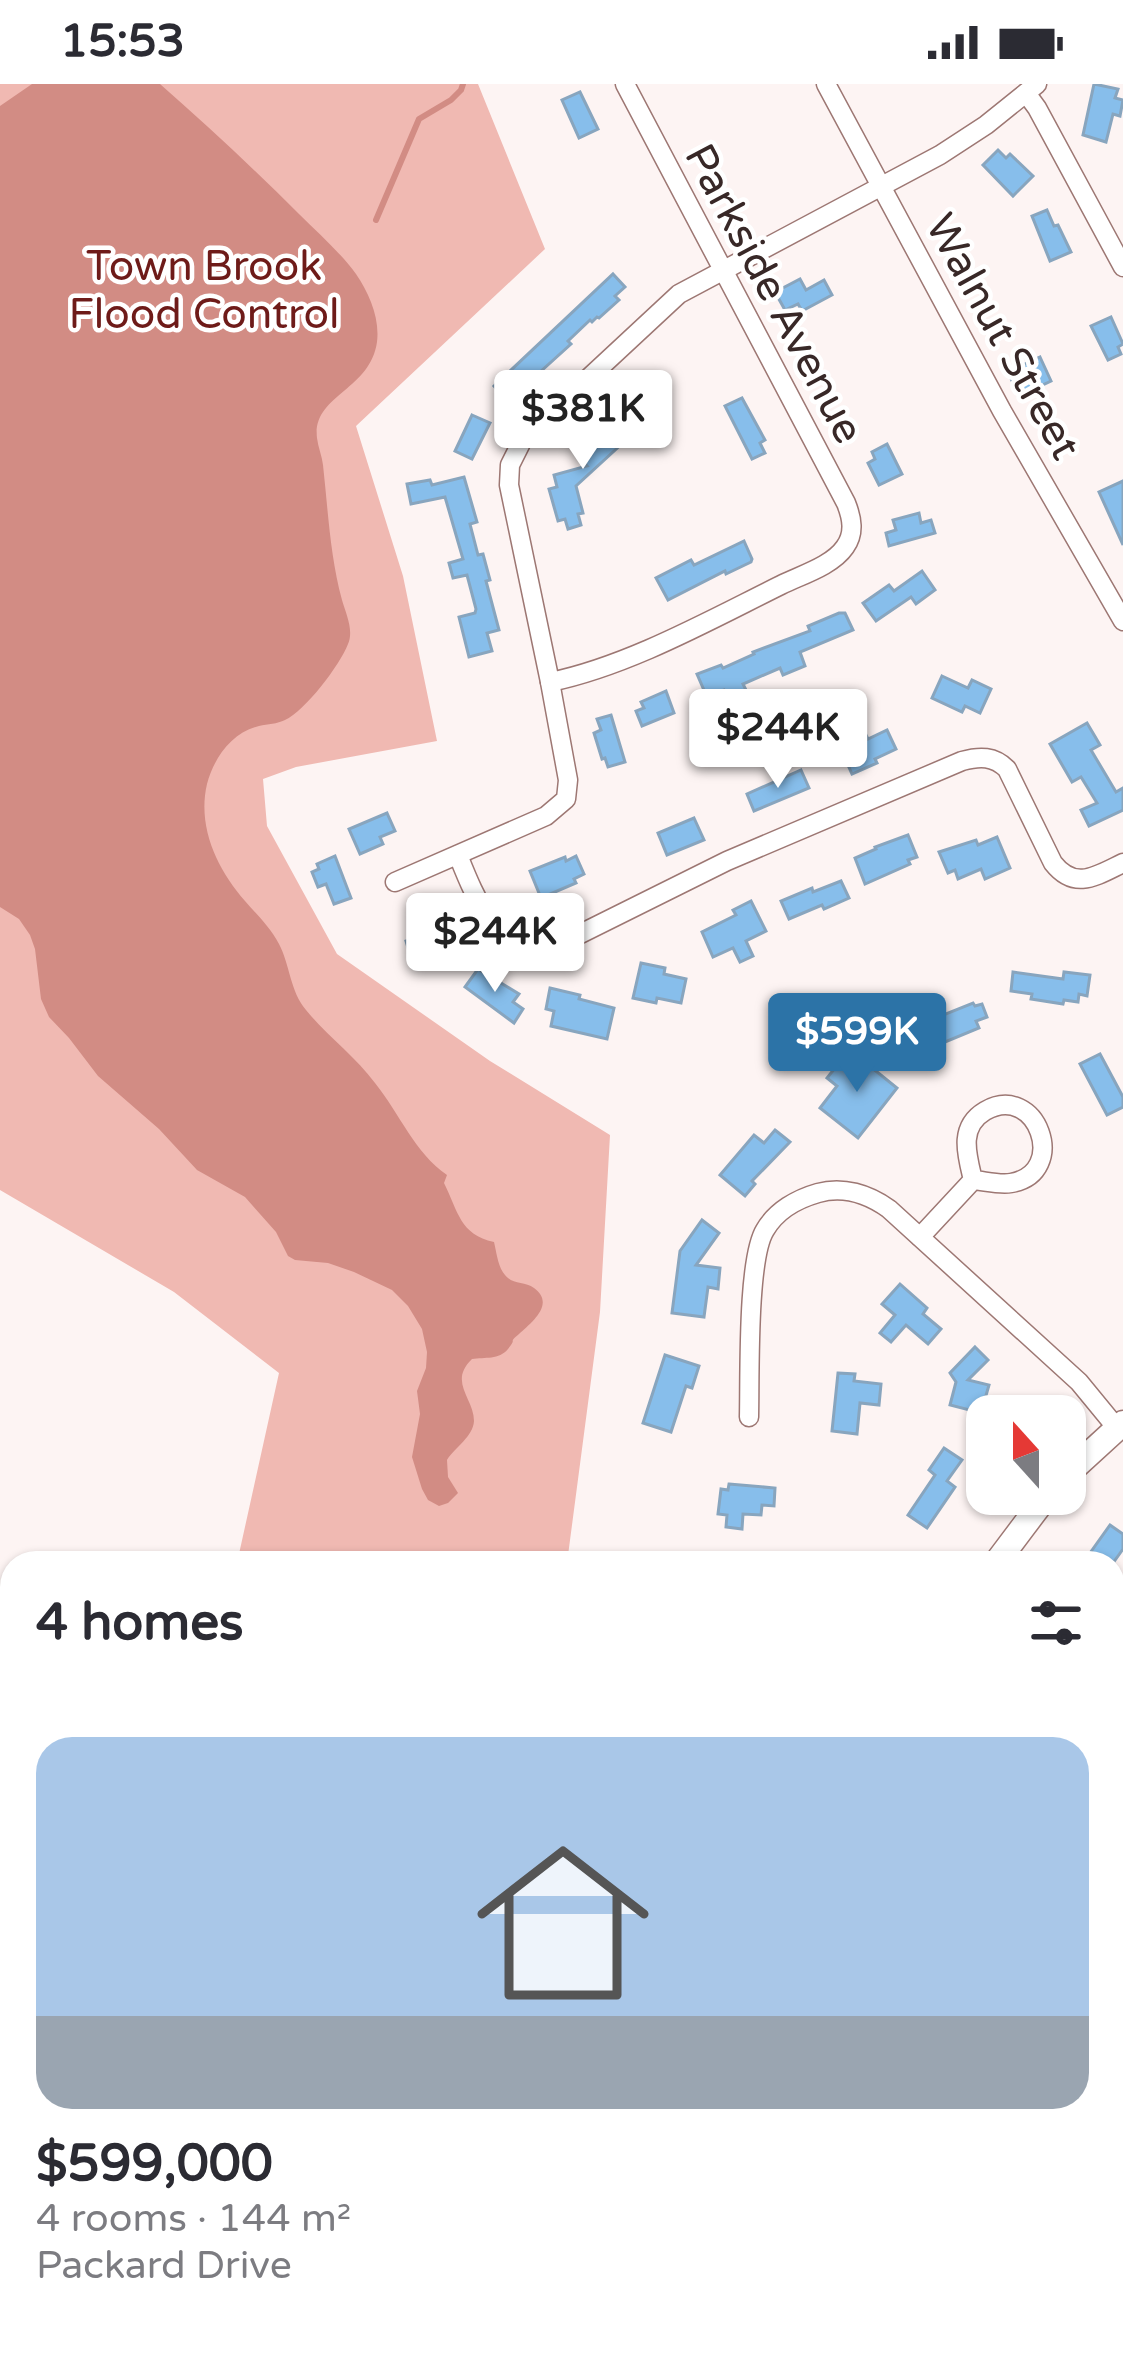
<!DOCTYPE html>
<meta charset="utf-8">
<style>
:root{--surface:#fff;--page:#f7f7f7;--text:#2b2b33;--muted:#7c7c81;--accent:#2c73a7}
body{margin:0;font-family:"Varela Round",sans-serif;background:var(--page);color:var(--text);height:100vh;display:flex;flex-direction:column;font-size:45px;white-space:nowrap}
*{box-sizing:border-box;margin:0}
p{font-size:39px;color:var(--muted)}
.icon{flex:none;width:66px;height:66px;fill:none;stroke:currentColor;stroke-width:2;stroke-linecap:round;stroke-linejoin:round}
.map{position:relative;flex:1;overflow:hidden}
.details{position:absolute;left:0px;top:1467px;width:1125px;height:804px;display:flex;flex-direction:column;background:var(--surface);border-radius:36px 36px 0 0;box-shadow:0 3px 9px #0004}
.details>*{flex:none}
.needle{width:78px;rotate:339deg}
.buttons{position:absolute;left:966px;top:1311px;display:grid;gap:24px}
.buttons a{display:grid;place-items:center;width:120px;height:120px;border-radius:24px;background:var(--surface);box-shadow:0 3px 9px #0004;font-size:60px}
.price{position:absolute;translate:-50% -102px;padding:0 27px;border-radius:12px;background:#fff;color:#222;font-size:39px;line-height:78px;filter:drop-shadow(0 3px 6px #0008)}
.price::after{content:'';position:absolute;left:50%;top:72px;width:36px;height:27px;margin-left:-18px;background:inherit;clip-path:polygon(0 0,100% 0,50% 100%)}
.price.selected{background:var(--accent);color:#fff}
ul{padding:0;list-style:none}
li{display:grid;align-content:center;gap:24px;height:636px;padding:0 36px}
li span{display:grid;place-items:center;height:372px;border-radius:36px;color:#555}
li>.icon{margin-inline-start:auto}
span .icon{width:216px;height:216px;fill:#fffc;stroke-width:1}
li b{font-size:51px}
h2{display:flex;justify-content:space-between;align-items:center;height:144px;padding:0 36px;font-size:51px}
.status{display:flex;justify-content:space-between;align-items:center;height:84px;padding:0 60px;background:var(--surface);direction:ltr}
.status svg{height:33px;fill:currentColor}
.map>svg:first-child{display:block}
.green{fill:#f0b9b2}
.water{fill:#d28c84}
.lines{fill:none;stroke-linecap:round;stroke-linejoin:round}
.stream{stroke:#d28c84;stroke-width:6}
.building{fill:#87beeb;stroke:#88a5be;stroke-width:3}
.minor-casing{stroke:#9d7773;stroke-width:21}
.tertiary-casing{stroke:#9d7773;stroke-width:27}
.minor{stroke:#fff;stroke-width:18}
.tertiary{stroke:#fff;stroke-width:24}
.labels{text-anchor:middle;stroke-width:9;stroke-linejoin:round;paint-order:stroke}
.park-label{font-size:42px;fill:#6e1b19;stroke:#fff}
.street-label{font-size:42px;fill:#382827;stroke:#fff}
</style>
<div class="status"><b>15:53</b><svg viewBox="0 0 49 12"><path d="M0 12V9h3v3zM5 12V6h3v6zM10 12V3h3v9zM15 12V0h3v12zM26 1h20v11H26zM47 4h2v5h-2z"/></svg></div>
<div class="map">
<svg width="1123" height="2271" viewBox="0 0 1123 2271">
<rect width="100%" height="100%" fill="#fdf4f3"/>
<g class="green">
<path d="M 0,0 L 478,0 L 545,165 L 356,342 L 403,492 L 437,657 L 296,683 L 263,695 L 267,742 L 337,870 L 490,977 L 610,1051 L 600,1228 L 567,1479 L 237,1479 L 279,1289 L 174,1208 L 0,1106 Z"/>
<path d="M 12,1773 L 12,2151 L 0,2154 L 0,1780 Z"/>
</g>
<path class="water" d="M 32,0 L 160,0 C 208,42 254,85 299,130 C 318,149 340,168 356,190 C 369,209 380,234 377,258 C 370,307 312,311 317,354 C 318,363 322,372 323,381 C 328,426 330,472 342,516 C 346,530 354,546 348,560 C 340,581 305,627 285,636 C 277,640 268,640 259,642 C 231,649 214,674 207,700 C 197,743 217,785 245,817 C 257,831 270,843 279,860 C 290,881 290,907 306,926 C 327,952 355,972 375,999 C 400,1030 414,1068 447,1091 L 444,1099 C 458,1127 460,1151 494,1158 C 497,1170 498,1186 508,1194 C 515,1200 526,1198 534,1204 C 556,1220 531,1239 519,1250 C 507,1260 518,1253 508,1265 C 499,1276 485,1273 472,1275 C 448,1298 474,1314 474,1337 C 473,1353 455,1363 447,1376 L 448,1393 L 458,1409 L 448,1419 L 439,1422 L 428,1416 L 422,1405 L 412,1373 L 420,1330 L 417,1307 L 426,1284 L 427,1268 L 422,1245 L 408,1222 L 392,1206 L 354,1188 L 328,1179 L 295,1176 L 288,1172 L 276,1148 L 245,1113 L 197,1086 L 159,1045 L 98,992 L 69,954 L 49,933 L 41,915 L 35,865 L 30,851 L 19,835 L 0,823 L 0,22 Z"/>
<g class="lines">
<path class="stream" d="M 376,136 L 419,35 L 451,16 L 461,6 L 463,0"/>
</g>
<g class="building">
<path d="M 1094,0 L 1118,5 L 1115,14 L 1123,16 L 1120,32 L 1113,30 L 1106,58 L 1083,51 Z"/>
<path d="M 580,8 L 598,45 L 579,54 L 562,16 Z"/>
<path d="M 998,66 L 1006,74 L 1010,70 L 1033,92 L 1013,112 L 983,81 Z"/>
<path d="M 1047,126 L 1054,142 L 1058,141 L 1071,168 L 1050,177 L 1032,132 Z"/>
<path d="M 613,190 L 625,203 L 615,212 L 619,216 L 599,234 L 597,233 L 592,238 L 590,236 L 568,257 L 571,260 L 508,317 L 494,302 Z"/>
<path d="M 800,195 L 806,206 L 824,196 L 832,211 L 802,227 L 798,220 L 785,226 L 775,208 Z"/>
<path d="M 1111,233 L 1123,260 L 1118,263 L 1121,270 L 1108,276 L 1091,242 Z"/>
<path d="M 1040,273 L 1051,297 L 1019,312 L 1008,288 Z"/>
<path d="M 649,302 L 668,323 L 649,340 L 630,319 Z"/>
<path d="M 742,314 L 765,356 L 760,359 L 765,369 L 752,375 L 725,322 Z"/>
<path d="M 472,331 L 490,339 L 472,375 L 455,367 Z"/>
<path d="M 606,336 L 625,357 L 576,402 L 583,429 L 578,430 L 581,441 L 568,445 L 565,435 L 558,437 L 549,405 L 557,403 L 554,391 L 587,382 L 573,366 Z"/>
<path d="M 887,360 L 902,390 L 879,401 L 868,379 L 875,375 L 872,368 Z"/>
<path d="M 464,393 L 477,438 L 470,440 L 478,471 L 483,470 L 490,496 L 486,497 L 499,546 L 487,549 L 492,567 L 469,573 L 459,533 L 475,529 L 476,525 L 467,491 L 453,494 L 449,479 L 463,475 L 445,413 L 411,420 L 407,400 L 430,396 L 432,401 Z"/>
<path d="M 1123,397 L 1123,461 L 1099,408 Z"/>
<path d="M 919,429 L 921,439 L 931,436 L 935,449 L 889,462 L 886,449 L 896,446 L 893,436 Z"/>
<path d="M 744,457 L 752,475 L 751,478 L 726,490 L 725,487 L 668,516 L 656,494 L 691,476 L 694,481 Z"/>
<path d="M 922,487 L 935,506 L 916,520 L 911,513 L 876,537 L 863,519 L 889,501 L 894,507 Z"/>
<path d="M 839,529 L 845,529 L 853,546 L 800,568 L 805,582 L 783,591 L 780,584 L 743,600 L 746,606 L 728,614 L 724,606 L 707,613 L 697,590 L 721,581 L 723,584 L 754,570 L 753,568 L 810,547 L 808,542 Z"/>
<path d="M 942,592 L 968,604 L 972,596 L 991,605 L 980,629 L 965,622 L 962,628 L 932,614 Z"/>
<path d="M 666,607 L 674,629 L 642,642 L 636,627 L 644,624 L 641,618 Z"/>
<path d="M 611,631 L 625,678 L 608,683 L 605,674 L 602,675 L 594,649 L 601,646 L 597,635 Z"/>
<path d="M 1087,639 L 1100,661 L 1091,666 L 1116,708 L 1123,704 L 1123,726 L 1089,742 L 1081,726 L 1097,719 L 1081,693 L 1072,698 L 1050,660 Z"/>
<path d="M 887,646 L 896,665 L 875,675 L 877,679 L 852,690 L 839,661 L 865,649 L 868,655 Z"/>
<path d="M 801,686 L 809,704 L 754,727 L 747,710 Z"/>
<path d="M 387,729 L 395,747 L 380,753 L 383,760 L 360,770 L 349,745 Z"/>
<path d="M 694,734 L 704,756 L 667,771 L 658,749 Z"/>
<path d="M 908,751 L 917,773 L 908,776 L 910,780 L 865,800 L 855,774 L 876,765 L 875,763 Z"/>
<path d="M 997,753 L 1010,784 L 985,795 L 981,785 L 958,795 L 955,786 L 948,789 L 939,768 L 976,756 L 978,761 Z"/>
<path d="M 335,772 L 351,814 L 334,820 L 326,800 L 318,803 L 312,788 L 319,785 L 317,780 Z"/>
<path d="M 576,772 L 584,790 L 574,795 L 576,799 L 541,814 L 530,787 L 565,773 L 566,777 Z"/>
<path d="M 841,797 L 849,814 L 824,825 L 822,821 L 789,835 L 781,817 L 812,804 L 813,808 Z"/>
<path d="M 751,817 L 766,847 L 746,857 L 753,872 L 740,878 L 733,864 L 713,873 L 702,848 L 736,831 L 733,826 Z"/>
<path d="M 452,843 L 456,857 L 450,859 L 454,872 L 414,884 L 406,857 Z"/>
<path d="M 641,879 L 665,884 L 664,890 L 686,895 L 681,919 L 657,914 L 656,919 L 633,914 Z"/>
<path d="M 478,885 L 519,910 L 513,918 L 523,925 L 514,939 L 465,903 Z"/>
<path d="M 1013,888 L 1063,895 L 1064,888 L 1090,891 L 1087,912 L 1079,910 L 1078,918 L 1064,916 L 1063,920 L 1031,915 L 1032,910 L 1011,907 Z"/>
<path d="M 550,904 L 580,911 L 579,915 L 614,924 L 607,955 L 551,942 L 554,927 L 546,925 Z"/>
<path d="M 973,919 L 975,922 L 982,920 L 987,933 L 976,937 L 979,944 L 916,970 L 906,946 Z"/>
<path d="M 1100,970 L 1123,1013 L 1123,1023 L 1107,1031 L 1080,980 Z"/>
<path d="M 856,971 L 897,1004 L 858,1054 L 820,1024 L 837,1002 L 827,994 L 839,979 L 845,984 Z"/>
<path d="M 775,1046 L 790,1058 L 752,1097 L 755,1100 L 745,1112 L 720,1091 L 754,1051 L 764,1059 Z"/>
<path d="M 702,1136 L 719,1149 L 696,1181 L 720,1184 L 718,1205 L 708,1203 L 704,1233 L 672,1229 L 680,1167 Z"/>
<path d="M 900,1200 L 927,1224 L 923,1230 L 941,1245 L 928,1260 L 906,1241 L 891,1258 L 880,1249 L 895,1231 L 882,1220 Z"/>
<path d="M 975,1263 L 988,1276 L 968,1296 L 989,1301 L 981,1329 L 950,1321 L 956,1298 L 950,1289 Z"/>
<path d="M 665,1271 L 699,1282 L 692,1304 L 686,1302 L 671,1348 L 643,1339 Z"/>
<path d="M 838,1289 L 855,1290 L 854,1297 L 881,1300 L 879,1321 L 860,1319 L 857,1350 L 832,1347 Z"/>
<path d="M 944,1364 L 962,1376 L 947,1397 L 955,1403 L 927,1444 L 908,1431 L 935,1391 L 929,1386 Z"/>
<path d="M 729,1400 L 775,1404 L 774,1422 L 762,1421 L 761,1431 L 743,1430 L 742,1445 L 726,1443 L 727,1431 L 718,1430 L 721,1405 L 728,1406 Z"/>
<path d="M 1110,1441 L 1123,1450 L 1123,1465 L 1113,1479 L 1087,1479 L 1093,1471 L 1090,1469 Z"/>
</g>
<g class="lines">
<defs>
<g id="minor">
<path d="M 826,0 L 1002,327 L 1123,537"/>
<path d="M 1026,9 L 1037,24 L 1123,183"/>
<path d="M 550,598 C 628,582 710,536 781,501 C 801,491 832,482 845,463 C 855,449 852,434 846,419 L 625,0"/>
<path d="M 458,771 C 474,811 496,869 548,866 L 727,777 L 962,677 C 980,672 994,672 1007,685 L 1053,779 C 1075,807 1096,792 1123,779"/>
<path d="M 395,798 L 546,732 L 566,715 L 568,696 L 550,598 L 509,401 L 510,381 L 523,355 L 679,210 L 940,71 L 986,41 L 1037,0"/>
<path d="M 920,1153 L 973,1096 C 985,1097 999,1101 1011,1099 C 1070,1089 1037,997 985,1027 C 958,1043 967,1071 973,1096"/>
<path d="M 749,1333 C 750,1293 747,1175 765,1146 C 776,1127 797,1115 818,1109 C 843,1102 868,1110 889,1125 L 1079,1298 L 1116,1343"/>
<path d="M 1113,1751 L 1123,1775"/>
<path d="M 706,2259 L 712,2271"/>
<path d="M 1032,2259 L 1035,2271"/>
</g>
<g id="tertiary">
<path d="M 1065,1392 L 1123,1339"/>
<path d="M 996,1479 L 1048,1410"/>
<path d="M 445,2271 L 455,2259"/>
</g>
</defs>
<use href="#minor" class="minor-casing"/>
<use href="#tertiary" class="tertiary-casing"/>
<use href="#minor" class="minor"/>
<use href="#tertiary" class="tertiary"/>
</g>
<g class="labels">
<g class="park-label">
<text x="204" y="196">Town Brook<tspan x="204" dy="48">Flood Control</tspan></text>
</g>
<g class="street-label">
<text transform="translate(775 209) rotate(62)" y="15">Parkside Avenue</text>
<text transform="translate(1004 252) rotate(61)" y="15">Walnut Street</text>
</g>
</g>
</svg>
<div class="buttons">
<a><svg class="needle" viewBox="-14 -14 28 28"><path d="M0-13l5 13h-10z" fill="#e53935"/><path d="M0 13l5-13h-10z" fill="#7c7c81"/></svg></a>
</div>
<b class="price" style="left:583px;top:388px">$381K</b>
<b class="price" style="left:778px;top:707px">$244K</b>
<b class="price" style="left:495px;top:911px">$244K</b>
<b class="price selected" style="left:857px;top:1011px">$599K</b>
<section class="details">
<h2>4 homes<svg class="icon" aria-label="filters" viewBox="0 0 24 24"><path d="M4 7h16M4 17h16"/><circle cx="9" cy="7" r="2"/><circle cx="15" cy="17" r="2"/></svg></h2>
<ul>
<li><span style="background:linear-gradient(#a9c7e8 75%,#9aa5b1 0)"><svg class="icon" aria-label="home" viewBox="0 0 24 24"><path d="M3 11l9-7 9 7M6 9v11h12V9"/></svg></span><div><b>$599,000</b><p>4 rooms · 144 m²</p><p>Packard Drive</p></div></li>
</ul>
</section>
</div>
